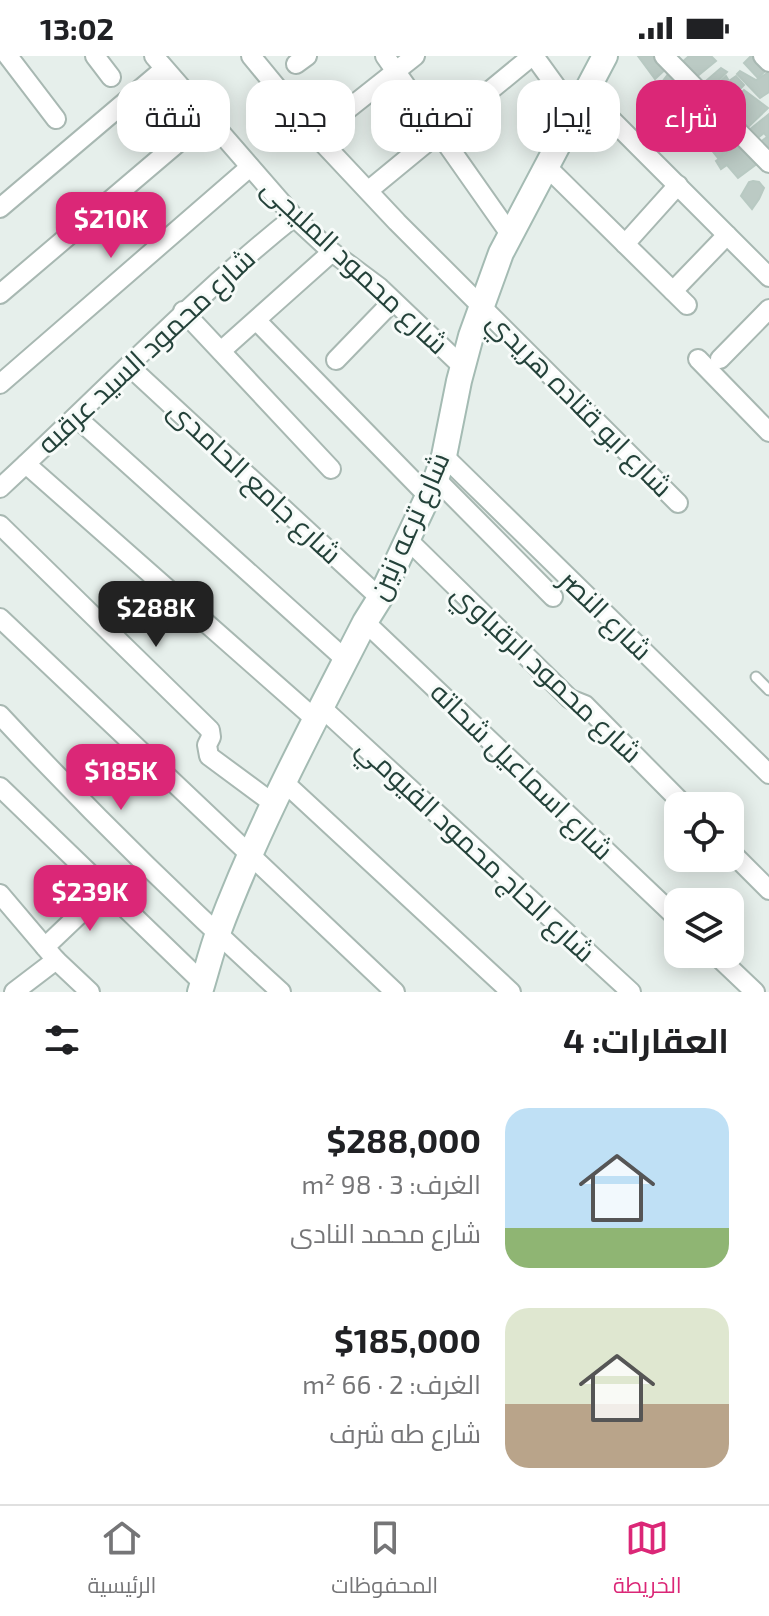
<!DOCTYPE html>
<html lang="ar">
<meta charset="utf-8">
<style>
:root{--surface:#fff;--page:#f6f6f6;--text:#202124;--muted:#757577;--line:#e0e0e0;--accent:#db2777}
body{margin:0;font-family:"Exo 2",Cairo,sans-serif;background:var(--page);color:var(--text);direction:rtl;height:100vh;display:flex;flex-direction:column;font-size:30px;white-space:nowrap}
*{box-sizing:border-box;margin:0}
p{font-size:26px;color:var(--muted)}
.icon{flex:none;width:44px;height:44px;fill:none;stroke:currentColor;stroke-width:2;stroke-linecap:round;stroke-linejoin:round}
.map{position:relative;height:936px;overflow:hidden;direction:ltr}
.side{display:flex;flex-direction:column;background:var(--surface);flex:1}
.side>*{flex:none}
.guide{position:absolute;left:24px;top:24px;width:722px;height:72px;direction:rtl;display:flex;gap:16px}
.fabs{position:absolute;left:664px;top:736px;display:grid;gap:16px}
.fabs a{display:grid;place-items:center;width:80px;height:80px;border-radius:16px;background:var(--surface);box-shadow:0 4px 20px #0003;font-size:40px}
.price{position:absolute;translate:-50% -68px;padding:0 18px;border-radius:16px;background:var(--accent);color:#fff;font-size:26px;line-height:52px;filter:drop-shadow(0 2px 4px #0008)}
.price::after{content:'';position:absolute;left:50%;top:48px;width:24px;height:18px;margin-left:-12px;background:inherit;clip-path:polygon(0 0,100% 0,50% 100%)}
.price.active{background:#222;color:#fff}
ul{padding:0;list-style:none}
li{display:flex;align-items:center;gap:24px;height:200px;padding:0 40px}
li span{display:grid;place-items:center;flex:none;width:224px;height:160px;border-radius:24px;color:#555}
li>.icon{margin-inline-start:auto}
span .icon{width:96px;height:96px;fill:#fffc;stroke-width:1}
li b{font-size:34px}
h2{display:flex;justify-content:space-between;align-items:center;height:96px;padding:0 40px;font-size:34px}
.pill{padding:0 28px;border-radius:24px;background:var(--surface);box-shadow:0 4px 20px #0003;font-size:28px;line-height:72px}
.pill.active{background:var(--accent);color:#fff}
.status{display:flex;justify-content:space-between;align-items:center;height:56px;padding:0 40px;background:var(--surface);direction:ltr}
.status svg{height:22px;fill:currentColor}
.dock{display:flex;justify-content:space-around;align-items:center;height:112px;border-top:2px solid var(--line);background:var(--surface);font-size:22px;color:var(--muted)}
.dock a{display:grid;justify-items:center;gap:4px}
.dock .active{color:var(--accent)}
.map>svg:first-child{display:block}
.building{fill:#bbcac4;stroke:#b8c9c2;stroke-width:2}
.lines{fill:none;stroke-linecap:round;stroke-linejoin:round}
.lane-casing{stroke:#a8b8b2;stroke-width:13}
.street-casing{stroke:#a8b8b2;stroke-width:22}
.secondary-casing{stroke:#a4bbb3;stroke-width:28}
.lane{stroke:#fff;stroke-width:9}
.street{stroke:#fff;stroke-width:18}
.secondary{stroke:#fff;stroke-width:24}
.labels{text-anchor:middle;stroke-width:6;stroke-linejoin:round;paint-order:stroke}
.street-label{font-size:28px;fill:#24423a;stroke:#f7fbf9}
</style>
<div class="status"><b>13:02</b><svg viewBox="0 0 49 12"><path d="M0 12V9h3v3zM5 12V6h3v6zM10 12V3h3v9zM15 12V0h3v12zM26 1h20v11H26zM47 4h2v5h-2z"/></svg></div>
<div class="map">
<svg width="769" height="936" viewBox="0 0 769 936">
<rect width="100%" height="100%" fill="#e6efeb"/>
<g class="building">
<path d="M 638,0 L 659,0 L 669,10 L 655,23 Z"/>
<path d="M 689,0 L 711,0 L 716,5 L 694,23 L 680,8 Z"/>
<path d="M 751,0 L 753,0 L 768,12 L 758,22 L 744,7 Z"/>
<path d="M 721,12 L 727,16 L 706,37 L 700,30 Z"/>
<path d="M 672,13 L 685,27 L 668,41 L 659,30 Z"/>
<path d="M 740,15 L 756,24 L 769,16 L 769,36 L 760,42 L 737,18 Z"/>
<path d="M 726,20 L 729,25 L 736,20 L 744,29 L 722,52 L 708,37 Z"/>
<path d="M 686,28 L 698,39 L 680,57 L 669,43 Z"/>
<path d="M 744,34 L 768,52 L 745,74 L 724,53 Z"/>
<path d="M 702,50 L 719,70 L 704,89 L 690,70 L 700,61 Z"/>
<path d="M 769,58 L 769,95 L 759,87 L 767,81 L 764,77 L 755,84 L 748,75 Z"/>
<path d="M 726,68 L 740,83 L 718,102 L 707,88 Z"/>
<path d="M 741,86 L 758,107 L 738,122 L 727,109 L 721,113 L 716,105 Z"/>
<path d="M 753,125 L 759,126 L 764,132 L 759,143 L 752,153 L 741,140 L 749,126 Z"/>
</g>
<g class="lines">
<defs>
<path id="lane" d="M 756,621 L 769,634"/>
<g id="street">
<path d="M 8,0 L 56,63"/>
<path d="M 95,0 L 111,21"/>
<path d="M 154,0 L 294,161 L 332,196 L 379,231 L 463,311"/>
<path d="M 251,0 L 320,84 L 397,166 L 678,447"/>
<path d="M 385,0 L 510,178"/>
<path d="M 534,0 L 576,58"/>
<path d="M 664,0 L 769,107"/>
<path d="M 763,0 L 769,6"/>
<path d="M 296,8 L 307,0"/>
<path d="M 585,37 L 769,221"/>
<path d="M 343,57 L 415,0"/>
<path d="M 546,110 L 687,249"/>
<path d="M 369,134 L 532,0"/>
<path d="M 0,152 L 164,13"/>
<path d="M 625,188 L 678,129"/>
<path d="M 673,235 L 727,179"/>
<path d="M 0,238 L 207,62"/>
<path d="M 183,255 L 331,413"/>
<path d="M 257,265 L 428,440"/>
<path d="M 221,295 L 332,196"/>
<path d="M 698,303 L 769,376"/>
<path d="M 720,303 L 769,253"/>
<path d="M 336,304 L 393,245"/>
<path d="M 129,310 L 380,542"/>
<path d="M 0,328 L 250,111"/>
<path d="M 76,361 L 346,604"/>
<path d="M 444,400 L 769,718"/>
<path d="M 26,408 L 315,663"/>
<path d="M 436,423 L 553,541"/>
<path d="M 0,432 C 98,342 190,244 294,161"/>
<path d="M 0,469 L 210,674 L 211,681 L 207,689 L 209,700 L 274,748"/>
<path d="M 408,484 L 570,643 L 585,649 L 685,750"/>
<path d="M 0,562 L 395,936"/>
<path d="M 365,566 L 678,863"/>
<path d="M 321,651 L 631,936"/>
<path d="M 0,659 C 90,756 183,847 281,936"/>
<path d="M 284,726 L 511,936"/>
<path d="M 0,731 L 203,927"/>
<path d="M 730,795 L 769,834"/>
<path d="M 0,838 L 56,904 L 90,936"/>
<path d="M 45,891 L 106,833"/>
<path d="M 715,898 L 755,936"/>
<path d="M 14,936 L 56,904"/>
</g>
<path id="secondary" d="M 200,936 C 206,917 211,896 218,877 C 258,770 313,668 365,566 L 380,542 L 436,423 L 444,400 L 459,325 L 471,280 L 501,197 L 605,0"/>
</defs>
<use href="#lane" class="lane-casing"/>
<use href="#street" class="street-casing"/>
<use href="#secondary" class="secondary-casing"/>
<use href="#lane" class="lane"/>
<use href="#street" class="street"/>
<use href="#secondary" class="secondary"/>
</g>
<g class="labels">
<g class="street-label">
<text transform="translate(355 210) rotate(43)" y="10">شارع محمود المليجى</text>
<text transform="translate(146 295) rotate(-43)" y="10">شارع محمود السيد عرقبه</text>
<text transform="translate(580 348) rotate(45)" y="10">شارع ابو قتاده هريدي</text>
<text transform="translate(255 426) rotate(43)" y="10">شارع جامع الحامدى</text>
<text transform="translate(409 470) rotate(-66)" y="10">شارع ترعه زنين</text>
<text transform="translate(606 559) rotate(44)" y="10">شارع النصر</text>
<text transform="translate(547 617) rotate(43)" y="10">شارع محمود الرقباوي</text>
<text transform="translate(522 715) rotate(44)" y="10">شارع اسماعيل شحاته</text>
<text transform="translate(476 794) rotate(43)" y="10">شارع الحاج محمود الفيومي</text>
</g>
</g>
</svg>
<div class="fabs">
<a><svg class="icon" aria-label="locate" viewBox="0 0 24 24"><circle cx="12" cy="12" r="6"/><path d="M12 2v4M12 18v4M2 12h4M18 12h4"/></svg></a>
<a><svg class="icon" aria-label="layers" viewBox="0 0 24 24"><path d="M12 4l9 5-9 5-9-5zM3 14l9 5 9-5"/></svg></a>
</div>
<b class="price" style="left:111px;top:204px">$210K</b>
<b class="price active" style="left:156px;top:593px">$288K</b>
<b class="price" style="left:121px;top:756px">$185K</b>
<b class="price" style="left:90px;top:877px">$239K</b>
<div class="guide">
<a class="pill active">شراء</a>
<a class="pill">إيجار</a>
<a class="pill">تصفية</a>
<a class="pill">جديد</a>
<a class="pill">شقة</a>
</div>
</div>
<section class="side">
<h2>العقارات: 4<svg class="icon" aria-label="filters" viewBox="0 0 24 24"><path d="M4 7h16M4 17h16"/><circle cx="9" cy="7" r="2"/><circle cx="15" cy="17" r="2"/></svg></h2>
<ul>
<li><span style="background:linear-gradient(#bfe0f5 75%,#8fb573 0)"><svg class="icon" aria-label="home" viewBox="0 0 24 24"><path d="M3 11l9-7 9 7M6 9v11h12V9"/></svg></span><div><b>$288,000</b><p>الغرف: 3 · 98 m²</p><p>شارع محمد النادى</p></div></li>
<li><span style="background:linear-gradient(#dfe7d0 60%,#b9a48a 0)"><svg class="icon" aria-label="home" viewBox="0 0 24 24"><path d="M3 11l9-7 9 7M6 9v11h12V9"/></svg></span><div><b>$185,000</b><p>الغرف: 2 · 66 m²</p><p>شارع طه شرف</p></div></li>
</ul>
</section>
<nav class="dock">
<a class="active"><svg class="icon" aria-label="map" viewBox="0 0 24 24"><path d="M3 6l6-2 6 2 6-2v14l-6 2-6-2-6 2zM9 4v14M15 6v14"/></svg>الخريطة</a>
<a><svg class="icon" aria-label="saved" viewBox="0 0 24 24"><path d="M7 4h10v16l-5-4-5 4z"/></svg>المحفوظات</a>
<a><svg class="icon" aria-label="home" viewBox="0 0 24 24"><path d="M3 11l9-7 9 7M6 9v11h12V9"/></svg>الرئيسية</a>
</nav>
